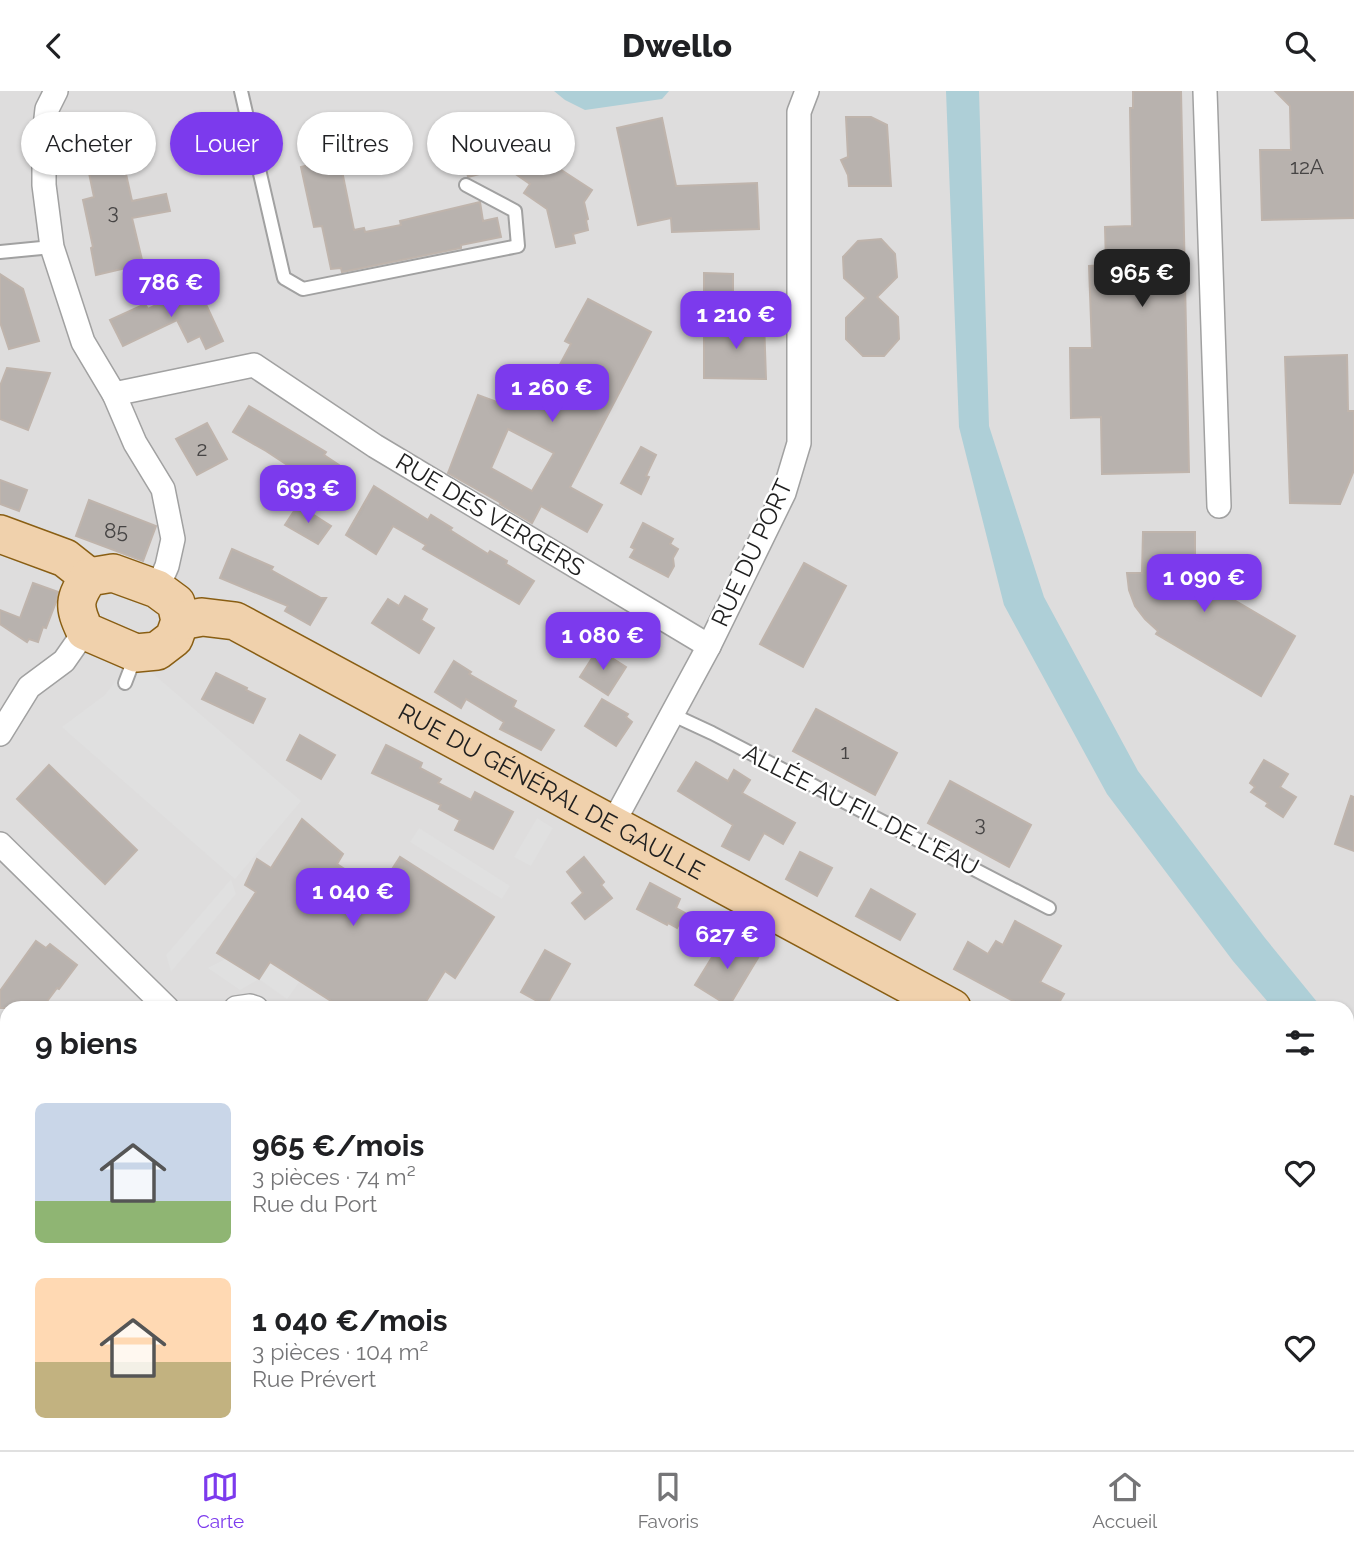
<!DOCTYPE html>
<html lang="fr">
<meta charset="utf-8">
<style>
:root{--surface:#fff;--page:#f2f2f2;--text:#202124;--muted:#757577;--line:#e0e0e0;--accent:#7c3aed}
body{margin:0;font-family:Raleway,sans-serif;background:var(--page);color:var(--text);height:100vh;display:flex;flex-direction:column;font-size:26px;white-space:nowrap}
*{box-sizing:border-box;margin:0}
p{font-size:23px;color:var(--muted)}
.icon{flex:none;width:38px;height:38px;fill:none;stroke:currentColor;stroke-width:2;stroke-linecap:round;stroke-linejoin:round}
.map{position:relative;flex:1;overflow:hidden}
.side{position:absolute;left:0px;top:910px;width:1354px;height:450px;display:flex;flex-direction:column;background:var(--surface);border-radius:21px 21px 0 0;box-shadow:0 2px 5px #0004}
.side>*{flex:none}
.banner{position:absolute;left:21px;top:21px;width:700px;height:63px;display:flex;gap:14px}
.price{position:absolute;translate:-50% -60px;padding:0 16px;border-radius:14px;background:var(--accent);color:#fff;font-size:23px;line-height:46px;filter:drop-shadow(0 2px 4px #0008)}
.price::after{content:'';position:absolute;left:50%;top:42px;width:21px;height:16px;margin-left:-10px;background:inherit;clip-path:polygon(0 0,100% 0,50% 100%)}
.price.current{background:#222;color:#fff}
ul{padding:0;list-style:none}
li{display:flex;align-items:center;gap:21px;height:175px;padding:0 35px}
li span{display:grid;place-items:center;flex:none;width:196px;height:140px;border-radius:10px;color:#555}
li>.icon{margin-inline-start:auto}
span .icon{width:84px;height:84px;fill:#fffc;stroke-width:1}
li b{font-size:30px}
h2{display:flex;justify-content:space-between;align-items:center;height:84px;padding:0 35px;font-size:30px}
.chip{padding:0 24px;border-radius:32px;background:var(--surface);box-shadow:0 2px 5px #0004;font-size:24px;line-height:63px}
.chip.current{background:var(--accent);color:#fff}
header{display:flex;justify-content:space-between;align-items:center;height:91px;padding:0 35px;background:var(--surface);font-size:32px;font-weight:800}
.dock{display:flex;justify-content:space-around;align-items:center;height:98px;border-top:2px solid var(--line);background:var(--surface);font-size:19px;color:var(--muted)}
.dock a{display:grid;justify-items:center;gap:4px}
.dock .current{color:var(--accent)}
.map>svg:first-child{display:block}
.residential{fill:#dedddd;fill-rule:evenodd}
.parking{fill:#e0e0e0}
.water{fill:#aecfd7}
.building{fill:#b8b2ae;stroke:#bfb4ac;stroke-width:2;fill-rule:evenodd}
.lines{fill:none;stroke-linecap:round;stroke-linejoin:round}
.service-casing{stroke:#a1a1a1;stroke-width:16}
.minor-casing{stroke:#a1a1a1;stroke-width:26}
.primary-casing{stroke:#895e13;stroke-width:40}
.service{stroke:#fff;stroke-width:12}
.minor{stroke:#fff;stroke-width:23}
.primary{stroke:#f0d1ac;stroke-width:37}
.labels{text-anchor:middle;stroke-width:5;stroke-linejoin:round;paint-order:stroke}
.number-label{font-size:21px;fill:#464444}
.street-label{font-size:24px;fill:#202020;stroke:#fff}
</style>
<header><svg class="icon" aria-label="back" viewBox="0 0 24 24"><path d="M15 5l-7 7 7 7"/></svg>Dwello<svg class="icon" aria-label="search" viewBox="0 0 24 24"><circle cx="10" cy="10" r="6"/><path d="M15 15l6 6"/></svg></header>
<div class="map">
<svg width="1354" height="1359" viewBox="0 0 1354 1359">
<rect width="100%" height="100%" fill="#efede8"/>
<path class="residential" d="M 0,0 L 1354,0 L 1354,1359 L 0,1359 ZM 7,917 L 1348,917 L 1348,1353 L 7,1353 Z"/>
<g class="parking">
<path d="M 144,575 L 301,710 L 235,788 L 62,636 L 105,604 L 126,577 Z"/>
<path d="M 537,727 L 553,737 L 531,775 L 514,766 Z"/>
<path d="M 419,737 L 510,795 L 502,808 L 410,751 Z"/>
<path d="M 231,788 L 236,803 L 171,881 L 166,864 Z"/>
<path d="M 226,868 L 259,888 L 270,871 L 300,890 L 287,908 L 259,888 L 240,899 L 208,877 Z"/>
</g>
<g class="water">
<path d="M 554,0 L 669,0 L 662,8 L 585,19 L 565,9 Z"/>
<path d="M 946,0 L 979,0 L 989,335 L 1044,506 L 1138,680 L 1265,847 L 1322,917 L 1273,917 L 1233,870 L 1107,703 L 1004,514 L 959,336 Z"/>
</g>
<g class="building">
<path d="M 1133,0 L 1181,0 L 1189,381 L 1102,383 L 1101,326 L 1071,327 L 1070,257 L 1092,257 L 1089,175 L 1106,174 L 1105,136 L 1132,135 L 1130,17 L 1133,17 Z"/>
<path d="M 1275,0 L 1354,0 L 1354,127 L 1262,129 L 1260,59 L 1291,59 L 1290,15 Z"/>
<path d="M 846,26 L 871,26 L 887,34 L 891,95 L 849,95 L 848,84 L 841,69 L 848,66 Z"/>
<path d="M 662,27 L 676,95 L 757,92 L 759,138 L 672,141 L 671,127 L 638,134 L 617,37 Z"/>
<path d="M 506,29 L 530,45 L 527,49 L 549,63 L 546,69 L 592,99 L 584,111 L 588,128 L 586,129 L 588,139 L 573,143 L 575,152 L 556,156 L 547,118 L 524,102 L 530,93 L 507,77 L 491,80 L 486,77 L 487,81 L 468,86 L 464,66 L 474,64 L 470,49 L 481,46 L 480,45 L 498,41 Z"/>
<path d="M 122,44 L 128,73 L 124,74 L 132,110 L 166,103 L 170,120 L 132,127 L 143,173 L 96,184 L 91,157 L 93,156 L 83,109 L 94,106 L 83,53 Z"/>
<path d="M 322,71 L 323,75 L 335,72 L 337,81 L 342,80 L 354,139 L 364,137 L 365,141 L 401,134 L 400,130 L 480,111 L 483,130 L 497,127 L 501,146 L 461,154 L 461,157 L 342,181 L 341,177 L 331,178 L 322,135 L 314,136 L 301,76 Z"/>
<path d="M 881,148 L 895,163 L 897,186 L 877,206 L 898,226 L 899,248 L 884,265 L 863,265 L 846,248 L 846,227 L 866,207 L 844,187 L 843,166 L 858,150 Z"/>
<path d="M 704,182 L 733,183 L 733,201 L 704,201 Z"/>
<path d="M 0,183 L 23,198 L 39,250 L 9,258 L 0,231 Z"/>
<path d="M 197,194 L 223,250 L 206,258 L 200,245 L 188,251 L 177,229 L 123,255 L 110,229 L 145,213 L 148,218 Z"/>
<path d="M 588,208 L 651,241 L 570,396 L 602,414 L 587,441 L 541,415 L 532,432 L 500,413 L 501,412 L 448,382 L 478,304 L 513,317 L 522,302 L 531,306 L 534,301 L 543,305 L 571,253 L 565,250 ZM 508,338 L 554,362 L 532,400 L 491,377 Z"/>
<path d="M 724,229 L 764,230 L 766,288 L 704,287 L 704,240 L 725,241 Z"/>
<path d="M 1347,264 L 1348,320 L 1354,320 L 1354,379 L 1340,413 L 1290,412 L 1285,266 Z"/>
<path d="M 7,277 L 50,282 L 28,339 L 0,328 L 0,295 Z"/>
<path d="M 249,315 L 326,361 L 324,364 L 339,374 L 324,398 L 266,360 L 233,341 Z"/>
<path d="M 207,332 L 227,368 L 197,384 L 176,348 Z"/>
<path d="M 641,356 L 656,364 L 646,385 L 649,386 L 641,403 L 621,392 Z"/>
<path d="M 0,389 L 27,399 L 19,420 L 0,413 Z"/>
<path d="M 374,395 L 428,429 L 431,424 L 452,437 L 450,439 L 488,463 L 490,460 L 507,470 L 506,473 L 534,490 L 519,513 L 423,458 L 426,454 L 393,435 L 376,463 L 346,444 Z"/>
<path d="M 89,409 L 156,435 L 143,470 L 76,445 Z"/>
<path d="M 298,414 L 331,435 L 318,453 L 285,434 Z"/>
<path d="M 643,432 L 673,448 L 670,453 L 678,458 L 673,467 L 674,475 L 668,486 L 630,466 L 635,458 L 631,456 Z"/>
<path d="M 1143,441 L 1195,441 L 1195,486 L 1295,545 L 1261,605 L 1156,543 L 1158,540 L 1145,528 L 1135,515 L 1129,499 L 1127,482 L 1142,482 Z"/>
<path d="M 232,458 L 273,476 L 271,479 L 321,507 L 326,507 L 310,534 L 285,520 L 288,515 L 220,487 Z"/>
<path d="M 804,472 L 846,495 L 803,576 L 760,553 Z"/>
<path d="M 33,492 L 58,501 L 56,511 L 46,537 L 43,536 L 38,551 L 29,548 L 27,551 L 0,533 L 0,519 L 20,527 Z"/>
<path d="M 405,505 L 427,518 L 421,529 L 434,537 L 419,562 L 372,532 L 388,508 L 399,515 Z"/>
<path d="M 598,558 L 626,576 L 608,604 L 580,586 Z"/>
<path d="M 454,570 L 471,581 L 469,583 L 516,610 L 513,616 L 554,639 L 541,659 L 500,638 L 504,631 L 466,608 L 461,617 L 435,601 Z"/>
<path d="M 216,582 L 247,597 L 246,599 L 265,608 L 253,632 L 202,608 Z"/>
<path d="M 602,608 L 628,623 L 626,626 L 632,631 L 616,655 L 585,635 Z"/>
<path d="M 816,618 L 897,662 L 875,704 L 793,660 Z"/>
<path d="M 300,644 L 335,664 L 321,688 L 287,669 Z"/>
<path d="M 386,654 L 422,672 L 420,677 L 441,688 L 438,692 L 471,709 L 475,701 L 513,721 L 493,758 L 455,739 L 460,729 L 439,718 L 441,714 L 372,682 Z"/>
<path d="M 1264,669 L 1288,683 L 1280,696 L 1296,706 L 1283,726 L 1266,715 L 1268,712 L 1251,701 L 1255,696 L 1250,692 Z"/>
<path d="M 696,671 L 728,690 L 734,679 L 750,689 L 742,702 L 795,732 L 783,753 L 764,742 L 749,769 L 722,755 L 733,734 L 678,700 Z"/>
<path d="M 49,674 L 137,759 L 105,793 L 17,708 Z"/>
<path d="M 950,690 L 1031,734 L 1009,776 L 928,732 Z"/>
<path d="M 1351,705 L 1354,706 L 1354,760 L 1335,753 Z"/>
<path d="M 302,728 L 343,763 L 337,773 L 378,800 L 400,766 L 494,826 L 455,887 L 445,880 L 422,917 L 342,917 L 270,871 L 259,888 L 217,862 L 256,801 L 245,794 L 257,768 L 271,777 Z"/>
<path d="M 800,761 L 832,777 L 817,805 L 786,788 Z"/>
<path d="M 584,766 L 604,791 L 601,794 L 612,807 L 585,828 L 572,812 L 583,802 L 567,781 Z"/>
<path d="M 650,792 L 680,808 L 676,817 L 685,822 L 677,837 L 668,832 L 667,834 L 637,818 Z"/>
<path d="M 871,798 L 915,823 L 900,849 L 856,825 Z"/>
<path d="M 1015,830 L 1061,855 L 1040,891 L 1064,903 L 1056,917 L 1026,917 L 954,878 L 968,851 L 988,863 L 996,850 L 1003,854 Z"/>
<path d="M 725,845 L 759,865 L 729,915 L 695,894 Z"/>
<path d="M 36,850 L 46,857 L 50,853 L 77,874 L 59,898 L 57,897 L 42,917 L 0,917 L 0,900 Z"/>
<path d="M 545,859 L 570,873 L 546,915 L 521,901 Z"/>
</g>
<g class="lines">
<defs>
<g id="service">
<path d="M 241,0 L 284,187 L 303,198 L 518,155 L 515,120 L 466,94"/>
<path d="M 0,161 L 52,156"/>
<path d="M 125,592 L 135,566"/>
<path d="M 671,623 L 712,642 L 1049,817"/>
</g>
<g id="minor">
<path d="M 56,0 L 47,18 L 44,45 L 44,94 L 52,156 L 83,251 L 114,303 L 135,352 L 163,398 L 173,448 L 167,475 L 157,498"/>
<path d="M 1205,0 L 1219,415"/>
<path d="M 114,303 L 254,274 L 375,355 L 709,555"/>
<path d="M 0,643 L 29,596 L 64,570 L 85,540"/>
<path d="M 612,734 L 709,555 L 784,402 L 799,352 L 799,21 L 807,0"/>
<path d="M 0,753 L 167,917"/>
<path d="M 236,917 L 250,915 L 256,917"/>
<path d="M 1348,1168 L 1354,1160"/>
<path d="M 306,1353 L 311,1359"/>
<path d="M 1196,1353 L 1196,1359"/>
</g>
<g id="primary">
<path d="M 0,443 L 65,467 L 89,486"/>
<path d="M 113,482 L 157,498 L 176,512 L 180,530 L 174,547 L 157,560 L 136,562 L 85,540 C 73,515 74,508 89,486 Z"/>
<path id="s1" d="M 180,530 L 202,526 L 235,530 L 952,917"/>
<path d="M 1348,1262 L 1354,1271"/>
</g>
</defs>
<use href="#service" class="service-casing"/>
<use href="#minor" class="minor-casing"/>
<use href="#primary" class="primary-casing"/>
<use href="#service" class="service"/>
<use href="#minor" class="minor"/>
<use href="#primary" class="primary"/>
</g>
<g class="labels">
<g class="number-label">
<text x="1307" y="83">12A</text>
<text x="113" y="128">3</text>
<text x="202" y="365">2</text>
<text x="116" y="447">85</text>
<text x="845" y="668">1</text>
<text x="980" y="740">3</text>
</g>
<g class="street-label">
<text transform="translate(490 424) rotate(31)" y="8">RUE DES VERGERS</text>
<text transform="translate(752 462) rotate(-65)" y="8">RUE DU PORT</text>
<text dy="8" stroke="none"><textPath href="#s1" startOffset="415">RUE DU GÉNÉRAL DE GAULLE</textPath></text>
<text transform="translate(861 719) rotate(27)" y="8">ALLÉE AU FIL DE L'EAU</text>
</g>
</g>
</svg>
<b class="price current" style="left:1142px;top:218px">965 €</b>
<b class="price" style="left:171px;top:228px">786 €</b>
<b class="price" style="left:736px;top:260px">1 210 €</b>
<b class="price" style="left:552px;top:333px">1 260 €</b>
<b class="price" style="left:308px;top:434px">693 €</b>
<b class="price" style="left:1204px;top:523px">1 090 €</b>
<b class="price" style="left:603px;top:581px">1 080 €</b>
<b class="price" style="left:353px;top:837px">1 040 €</b>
<b class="price" style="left:727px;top:880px">627 €</b>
<div class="banner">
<a class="chip">Acheter</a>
<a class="chip current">Louer</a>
<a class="chip">Filtres</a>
<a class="chip">Nouveau</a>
</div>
<section class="side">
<h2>9 biens<svg class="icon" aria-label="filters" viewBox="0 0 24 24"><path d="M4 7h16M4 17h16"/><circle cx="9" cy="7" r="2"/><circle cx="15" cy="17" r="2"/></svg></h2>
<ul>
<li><span style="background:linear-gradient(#c9d6e8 70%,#8fb573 0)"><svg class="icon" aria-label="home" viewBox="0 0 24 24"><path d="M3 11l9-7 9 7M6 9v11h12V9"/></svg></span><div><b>965 €/mois</b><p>3 pièces · 74 m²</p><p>Rue du Port</p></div><svg class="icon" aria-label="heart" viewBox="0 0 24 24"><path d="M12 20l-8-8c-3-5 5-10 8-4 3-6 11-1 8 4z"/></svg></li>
<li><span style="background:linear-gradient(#ffd9b3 60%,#c2b280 0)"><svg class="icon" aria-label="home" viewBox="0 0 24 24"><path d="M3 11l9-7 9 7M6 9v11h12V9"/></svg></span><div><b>1 040 €/mois</b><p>3 pièces · 104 m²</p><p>Rue Prévert</p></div><svg class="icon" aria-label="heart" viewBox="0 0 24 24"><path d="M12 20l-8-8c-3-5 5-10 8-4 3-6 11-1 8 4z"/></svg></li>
</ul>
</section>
</div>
<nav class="dock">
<a class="current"><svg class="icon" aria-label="map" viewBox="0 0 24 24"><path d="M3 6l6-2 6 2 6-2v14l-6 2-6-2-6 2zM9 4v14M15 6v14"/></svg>Carte</a>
<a><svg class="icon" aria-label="saved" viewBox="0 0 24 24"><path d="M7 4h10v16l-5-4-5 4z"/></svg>Favoris</a>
<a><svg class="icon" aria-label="home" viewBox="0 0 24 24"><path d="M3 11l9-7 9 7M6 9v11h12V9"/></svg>Accueil</a>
</nav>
